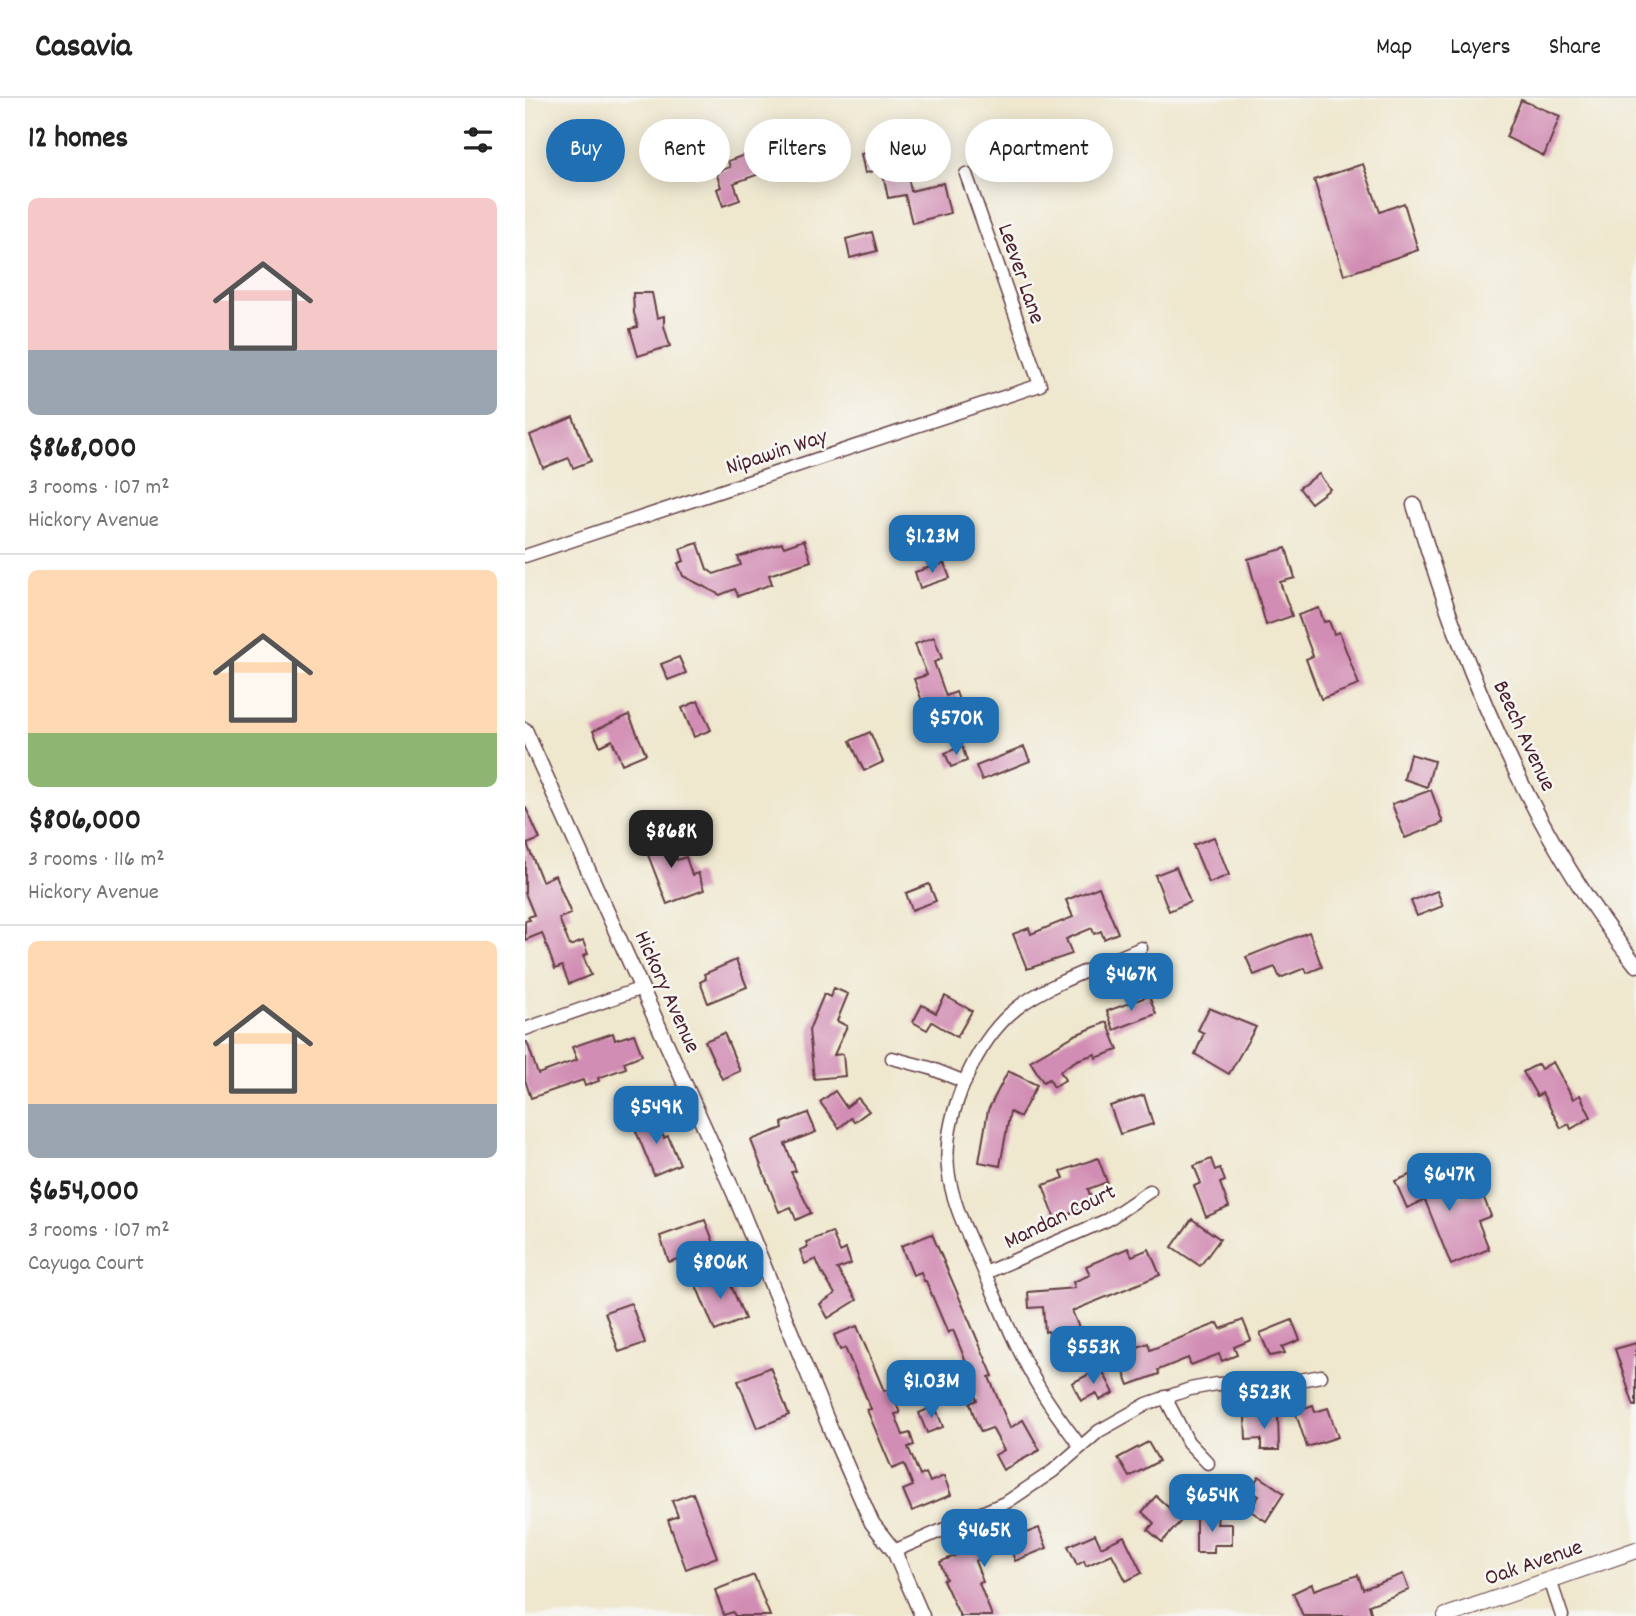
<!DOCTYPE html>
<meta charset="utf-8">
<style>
:root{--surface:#fff;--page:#f6f6f6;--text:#222;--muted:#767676;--line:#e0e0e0;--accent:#1f6fb2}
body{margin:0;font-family:Dekko,sans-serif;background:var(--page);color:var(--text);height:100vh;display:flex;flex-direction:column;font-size:26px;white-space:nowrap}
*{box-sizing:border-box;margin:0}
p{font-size:23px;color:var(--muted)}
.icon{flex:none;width:38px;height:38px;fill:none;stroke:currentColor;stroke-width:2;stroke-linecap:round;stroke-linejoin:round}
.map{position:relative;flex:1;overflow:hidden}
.sheet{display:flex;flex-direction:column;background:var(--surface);width:525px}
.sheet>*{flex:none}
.hud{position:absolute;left:21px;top:21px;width:665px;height:63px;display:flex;gap:14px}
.price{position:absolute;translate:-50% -60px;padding:0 16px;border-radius:14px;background:var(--accent);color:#fff;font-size:23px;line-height:46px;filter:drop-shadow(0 2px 4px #0008)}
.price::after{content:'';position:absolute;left:50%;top:42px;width:21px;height:16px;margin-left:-10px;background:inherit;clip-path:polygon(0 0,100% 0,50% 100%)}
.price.current{background:#222;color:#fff}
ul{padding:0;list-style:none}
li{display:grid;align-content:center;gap:14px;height:371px;padding:0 28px}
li+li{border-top:2px solid var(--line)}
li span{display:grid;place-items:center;height:217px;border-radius:10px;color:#555}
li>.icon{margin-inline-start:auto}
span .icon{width:126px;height:126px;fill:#fffc;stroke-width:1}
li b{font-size:30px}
h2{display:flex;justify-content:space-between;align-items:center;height:84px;padding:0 28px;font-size:30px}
.pill{padding:0 24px;border-radius:32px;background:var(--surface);box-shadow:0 4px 18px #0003;font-size:24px;line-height:63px}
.pill.current{background:var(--accent);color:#fff}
header{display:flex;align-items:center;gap:42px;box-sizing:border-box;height:98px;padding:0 35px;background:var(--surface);border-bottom:2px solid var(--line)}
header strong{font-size:33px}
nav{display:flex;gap:38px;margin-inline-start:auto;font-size:24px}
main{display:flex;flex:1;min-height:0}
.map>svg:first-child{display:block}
.building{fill:#d28db4}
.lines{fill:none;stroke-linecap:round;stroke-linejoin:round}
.minor-casing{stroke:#633d43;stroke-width:15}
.tertiary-casing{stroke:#633d43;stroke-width:17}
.secondary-casing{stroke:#633d43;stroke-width:18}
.minor{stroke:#fff;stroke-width:12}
.tertiary{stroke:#fff;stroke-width:14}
.secondary{stroke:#fff;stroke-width:16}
.labels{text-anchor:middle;stroke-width:5;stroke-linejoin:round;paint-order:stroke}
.street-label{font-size:23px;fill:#4a1f2b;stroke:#f6f6f2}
</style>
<header>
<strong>Casavia</strong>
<nav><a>Map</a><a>Layers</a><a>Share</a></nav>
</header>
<main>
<section class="sheet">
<h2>12 homes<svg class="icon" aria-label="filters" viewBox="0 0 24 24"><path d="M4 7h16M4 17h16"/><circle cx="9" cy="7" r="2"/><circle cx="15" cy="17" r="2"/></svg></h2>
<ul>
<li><span style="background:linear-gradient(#f6c9c9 70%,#9aa5b1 0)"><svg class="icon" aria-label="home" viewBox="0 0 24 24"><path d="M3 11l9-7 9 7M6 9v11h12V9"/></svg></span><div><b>$868,000</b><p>3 rooms · 107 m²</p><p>Hickory Avenue</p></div></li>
<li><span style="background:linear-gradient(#ffd9b3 75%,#8fb573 0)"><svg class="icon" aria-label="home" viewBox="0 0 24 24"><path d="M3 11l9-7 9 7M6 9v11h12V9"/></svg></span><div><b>$806,000</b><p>3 rooms · 116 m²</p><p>Hickory Avenue</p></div></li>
<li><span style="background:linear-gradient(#ffd9b3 75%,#9aa5b1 0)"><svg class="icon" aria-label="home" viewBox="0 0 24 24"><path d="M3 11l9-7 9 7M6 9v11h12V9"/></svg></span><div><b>$654,000</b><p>3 rooms · 107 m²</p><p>Cayuga Court</p></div></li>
</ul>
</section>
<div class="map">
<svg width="1111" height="1518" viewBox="0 0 1111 1518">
<rect width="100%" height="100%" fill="#f6f6f2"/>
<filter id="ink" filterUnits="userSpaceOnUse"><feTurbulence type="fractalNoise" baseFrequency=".0143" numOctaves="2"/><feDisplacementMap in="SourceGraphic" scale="14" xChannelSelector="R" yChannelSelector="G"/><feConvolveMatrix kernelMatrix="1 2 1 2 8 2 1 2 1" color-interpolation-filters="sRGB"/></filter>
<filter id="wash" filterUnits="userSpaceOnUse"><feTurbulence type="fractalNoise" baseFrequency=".00686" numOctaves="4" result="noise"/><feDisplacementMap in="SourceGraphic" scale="28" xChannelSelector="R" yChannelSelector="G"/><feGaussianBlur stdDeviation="1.57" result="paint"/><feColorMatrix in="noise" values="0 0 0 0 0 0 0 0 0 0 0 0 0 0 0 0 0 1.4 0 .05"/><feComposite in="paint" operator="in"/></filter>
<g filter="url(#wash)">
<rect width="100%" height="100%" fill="#efe7ce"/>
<g id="blocks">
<g class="building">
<path d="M 996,2 L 1035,18 L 1019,58 L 981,39 Z"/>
<path d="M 376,47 L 386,93 L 418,85 L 425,115 L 387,125 L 380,97 L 363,100 L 357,71 L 340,75 L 336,56 Z"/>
<path d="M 230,53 L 237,75 L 209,85 L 215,102 L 198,108 L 192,91 L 196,89 L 191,74 L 205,69 L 203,63 Z"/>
<path d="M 838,66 L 855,114 L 879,105 L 893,152 L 819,177 L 789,82 Z"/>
<path d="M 347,134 L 352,153 L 325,160 L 321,141 Z"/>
<path d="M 108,195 L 127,195 L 132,220 L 139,218 L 139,228 L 145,248 L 113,258 L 105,231 L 113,229 L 109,215 Z"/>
<path d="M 48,319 L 66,363 L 48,370 L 44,360 L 18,370 L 5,337 Z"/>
<path d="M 794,376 L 805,391 L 786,405 L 774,390 Z"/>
<path d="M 279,442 L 286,463 L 244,477 L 247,486 L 213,498 L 210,491 L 195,497 L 158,478 L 153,465 L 159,463 L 155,451 L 173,445 L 182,471 L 189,476 L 216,467 L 213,459 L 257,445 L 259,449 Z"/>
<path d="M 761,450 L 770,480 L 755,484 L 767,518 L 741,527 L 723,461 Z"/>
<path d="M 419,465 L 425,480 L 395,490 L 390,474 Z"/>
<path d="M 794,510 L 799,524 L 804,523 L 809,536 L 814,534 L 834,587 L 796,601 L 781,561 L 788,558 L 773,517 Z"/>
<path d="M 409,539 L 417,561 L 409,564 L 421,598 L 431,594 L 439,616 L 406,628 L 389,581 L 402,577 L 390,546 Z"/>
<path d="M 154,559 L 161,575 L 143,582 L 136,566 Z"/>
<path d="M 173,603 L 186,632 L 169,639 L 157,610 Z"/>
<path d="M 104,617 L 121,656 L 97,666 L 87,642 L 75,648 L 68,633 Z"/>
<path d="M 345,634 L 358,664 L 339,673 L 325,643 Z"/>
<path d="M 437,648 L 442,663 L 426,669 L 420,655 Z"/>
<path d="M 499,649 L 505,663 L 457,682 L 451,668 Z"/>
<path d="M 885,656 L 909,663 L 902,689 L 879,681 Z"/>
<path d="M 906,692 L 918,725 L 880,740 L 867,706 Z"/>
<path d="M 0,708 L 15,741 L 2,746 L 17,783 L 30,777 L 46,816 L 34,820 L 45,848 L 58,843 L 63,856 L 58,858 L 66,877 L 44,886 L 37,868 L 30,871 L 17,835 L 0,842 L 0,823 L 5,822 L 3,819 L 9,817 L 0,795 Z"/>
<path d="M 130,730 L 139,754 L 148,750 L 152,762 L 161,759 L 167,777 L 173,775 L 179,792 L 142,806 L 115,736 Z"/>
<path d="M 689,739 L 704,777 L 684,785 L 668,747 Z"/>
<path d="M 651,769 L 665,804 L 644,813 L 630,777 Z"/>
<path d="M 404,786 L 411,803 L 387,812 L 381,795 Z"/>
<path d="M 574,789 L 593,835 L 579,841 L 576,833 L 569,836 L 567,830 L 541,841 L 547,856 L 502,871 L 488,836 L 504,830 L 506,836 L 548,819 L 541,802 Z"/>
<path d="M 912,793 L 918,808 L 892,818 L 886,803 Z"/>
<path d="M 784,834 L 797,869 L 782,875 L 780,870 L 755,880 L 750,869 L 729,877 L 721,859 Z"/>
<path d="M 211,862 L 222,889 L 183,905 L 175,884 L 181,881 L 179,876 Z"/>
<path d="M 309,890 L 323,896 L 312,923 L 322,928 L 309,957 L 318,956 L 320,978 L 289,981 L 284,932 L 299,896 L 305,899 Z"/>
<path d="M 420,898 L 447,913 L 432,939 L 407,924 L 402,932 L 388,924 L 397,907 L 411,915 Z"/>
<path d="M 624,898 L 631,916 L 589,932 L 582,913 Z"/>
<path d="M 684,910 L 731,929 L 704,976 L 670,956 L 679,935 L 673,932 Z"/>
<path d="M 582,924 L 593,952 L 571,960 L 570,956 L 552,962 L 535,973 L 540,982 L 529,989 L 524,981 L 518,984 L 505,963 L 550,937 Z"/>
<path d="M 88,935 L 90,942 L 109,936 L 117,957 L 99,964 L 101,970 L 73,980 L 74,983 L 60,988 L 58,982 L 6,1000 L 0,982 L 0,944 L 2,944 L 13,976 L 52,962 L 47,949 Z"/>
<path d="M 199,935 L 215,973 L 197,981 L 180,943 Z"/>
<path d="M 1028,964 L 1048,1001 L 1055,997 L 1066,1019 L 1046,1031 L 1044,1026 L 1036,1030 L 1017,995 L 1012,998 L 998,974 L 1013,966 L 1016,971 Z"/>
<path d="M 483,973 L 512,987 L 495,1019 L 485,1014 L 475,1068 L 454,1064 L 463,1012 Z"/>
<path d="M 310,993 L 321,1009 L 333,1000 L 344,1013 L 329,1024 L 326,1020 L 314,1030 L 295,1004 Z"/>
<path d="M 619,997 L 628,1026 L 595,1036 L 585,1008 Z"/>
<path d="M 283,1015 L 291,1034 L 260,1046 L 271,1073 L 266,1074 L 286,1115 L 271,1122 L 266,1109 L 254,1114 L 226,1042 L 258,1030 L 257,1025 Z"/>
<path d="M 129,1017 L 139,1040 L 143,1038 L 155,1066 L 129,1077 L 108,1026 Z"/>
<path d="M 573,1060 L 582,1084 L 563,1091 L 568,1107 L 530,1121 L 518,1087 L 539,1080 L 536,1073 Z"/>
<path d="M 686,1061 L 690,1072 L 695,1070 L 700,1083 L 695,1085 L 704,1109 L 681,1119 L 669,1088 L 676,1085 L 669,1068 Z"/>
<path d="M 911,1066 L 926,1102 L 955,1090 L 966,1118 L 953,1123 L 964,1151 L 926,1167 L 900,1102 L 882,1110 L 870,1083 Z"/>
<path d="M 667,1121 L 695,1141 L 675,1168 L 647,1149 Z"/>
<path d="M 180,1122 L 190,1148 L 144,1164 L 135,1138 Z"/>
<path d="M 307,1134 L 315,1154 L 321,1151 L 326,1166 L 312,1171 L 332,1202 L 303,1220 L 295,1206 L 310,1196 L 297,1175 L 291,1161 L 280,1166 L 275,1152 L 283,1149 L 281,1144 Z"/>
<path d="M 407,1136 L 468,1278 L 464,1279 L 485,1330 L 498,1322 L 515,1352 L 478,1372 L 470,1357 L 479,1352 L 467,1330 L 456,1334 L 450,1321 L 445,1305 L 452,1302 L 447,1290 L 451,1288 L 428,1232 L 423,1235 L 401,1183 L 399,1183 L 396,1174 L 388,1177 L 376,1148 Z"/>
<path d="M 603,1150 L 607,1158 L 624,1151 L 635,1177 L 547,1213 L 557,1237 L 529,1248 L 523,1233 L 520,1234 L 518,1209 L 504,1210 L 503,1194 L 550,1190 L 548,1184 L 565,1177 L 561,1168 Z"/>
<path d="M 200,1173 L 220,1221 L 190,1233 L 170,1185 Z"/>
<path d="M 106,1205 L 120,1245 L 94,1254 L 80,1214 Z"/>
<path d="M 718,1222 L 726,1242 L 709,1249 L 712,1257 L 697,1263 L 694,1256 L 666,1267 L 663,1260 L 633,1272 L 634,1276 L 604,1287 L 592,1257 L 623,1245 L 625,1252 L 693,1225 L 696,1231 Z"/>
<path d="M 767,1222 L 775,1242 L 757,1249 L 760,1255 L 745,1258 L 735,1235 Z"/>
<path d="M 332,1228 L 359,1293 L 365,1291 L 375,1315 L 370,1316 L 378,1337 L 385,1335 L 389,1347 L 383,1349 L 395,1378 L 401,1375 L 405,1384 L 419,1378 L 426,1397 L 387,1413 L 378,1392 L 388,1388 L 379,1366 L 367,1371 L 342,1312 L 346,1311 L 331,1275 L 320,1250 L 315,1252 L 309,1237 Z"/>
<path d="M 1111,1245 L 1111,1308 L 1109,1308 L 1090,1251 Z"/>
<path d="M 245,1269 L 264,1317 L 232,1330 L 213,1283 Z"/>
<path d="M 576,1270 L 589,1295 L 575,1302 L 571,1295 L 556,1303 L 547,1285 Z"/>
<path d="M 788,1307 L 790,1314 L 803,1310 L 813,1339 L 782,1349 L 770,1313 Z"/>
<path d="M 410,1308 L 418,1329 L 402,1335 L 394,1315 Z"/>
<path d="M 753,1318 L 754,1352 L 736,1352 L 736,1341 L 721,1342 L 720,1319 Z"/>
<path d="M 623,1344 L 634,1363 L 604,1379 L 593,1360 Z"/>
<path d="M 734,1378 L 759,1395 L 741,1423 L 724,1412 L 734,1398 L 725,1392 Z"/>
<path d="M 168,1395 L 192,1459 L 161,1471 L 143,1422 L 153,1418 L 147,1403 Z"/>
<path d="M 631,1398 L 645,1411 L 651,1404 L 663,1415 L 637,1444 L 623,1432 L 629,1425 L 617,1414 Z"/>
<path d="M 671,1417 L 693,1417 L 692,1426 L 707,1426 L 707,1447 L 689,1447 L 689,1455 L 671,1455 Z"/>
<path d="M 514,1430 L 522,1450 L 490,1463 L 485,1449 L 450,1463 L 458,1484 L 454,1485 L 467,1518 L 435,1518 L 418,1482 L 421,1481 L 415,1464 L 493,1431 L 496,1437 Z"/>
<path d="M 570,1436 L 576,1449 L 599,1438 L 617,1475 L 601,1483 L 587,1456 L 561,1468 L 559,1463 L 552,1467 L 543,1448 Z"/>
<path d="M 878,1476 L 884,1492 L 844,1507 L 847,1518 L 778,1518 L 768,1495 L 787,1486 L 789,1492 L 833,1477 L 838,1491 Z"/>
<path d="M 229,1477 L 245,1518 L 210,1518 L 208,1514 L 199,1517 L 190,1492 Z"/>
</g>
</g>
</g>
<g filter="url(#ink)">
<use href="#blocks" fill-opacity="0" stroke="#633d43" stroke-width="2"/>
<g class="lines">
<defs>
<g id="minor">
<path d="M 0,458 L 515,287 L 441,76"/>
<path d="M 0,931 L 117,890"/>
<path d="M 367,960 L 405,970 L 440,984"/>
<path d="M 460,1175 L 582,1122 L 625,1093"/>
<path d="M 640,1299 L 663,1344 L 683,1365"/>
<path d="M 555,1348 C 541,1329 527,1311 515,1291 C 492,1253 476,1211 458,1171 C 444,1138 427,1107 423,1071 C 418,1018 450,943 492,910 C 522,886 580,866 616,850"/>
<path d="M 369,1453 L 482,1404 L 528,1373 L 574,1333 L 622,1306 L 665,1291 L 692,1286 L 759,1285 L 796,1278"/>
<path d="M 1025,1482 L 1037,1518"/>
</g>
<g id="tertiary">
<path d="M 889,407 C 903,451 916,496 933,539 C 977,656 1033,769 1111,867"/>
<path d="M 0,632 L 209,1095 L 308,1337 L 347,1425 L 369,1453 L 397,1518"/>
</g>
<path id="secondary" d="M 921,1518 L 1111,1452"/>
</defs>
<use href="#minor" class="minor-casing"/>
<use href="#tertiary" class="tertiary-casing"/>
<use href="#secondary" class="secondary-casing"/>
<use href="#minor" class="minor"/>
<use href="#tertiary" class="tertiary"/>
<use href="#secondary" class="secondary"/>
</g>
</g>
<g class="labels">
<g class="street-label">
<text transform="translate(498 175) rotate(71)" y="8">Leever Lane</text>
<text transform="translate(251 352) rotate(-18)" y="8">Nipawin Way</text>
<text transform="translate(1001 637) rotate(65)" y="8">Beech Avenue</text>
<text transform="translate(144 893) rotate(66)" y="8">Hickory Avenue</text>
<text transform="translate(534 1117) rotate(-26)" y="8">Mandan Court</text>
<text transform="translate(1008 1463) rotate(-19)" y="8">Oak Avenue</text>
</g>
</g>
</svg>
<b class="price" style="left:407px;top:477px">$1.23M</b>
<b class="price" style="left:431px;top:659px">$570K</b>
<b class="price current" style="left:146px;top:772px">$868K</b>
<b class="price" style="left:606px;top:915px">$467K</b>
<b class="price" style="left:131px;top:1048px">$549K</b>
<b class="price" style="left:924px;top:1115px">$647K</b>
<b class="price" style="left:195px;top:1203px">$806K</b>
<b class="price" style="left:568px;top:1288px">$553K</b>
<b class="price" style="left:406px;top:1322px">$1.03M</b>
<b class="price" style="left:739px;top:1333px">$523K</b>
<b class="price" style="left:687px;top:1436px">$654K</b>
<b class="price" style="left:459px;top:1471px">$465K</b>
<div class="hud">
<a class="pill current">Buy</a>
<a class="pill">Rent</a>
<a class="pill">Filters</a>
<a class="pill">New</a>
<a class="pill">Apartment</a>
</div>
</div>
</main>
